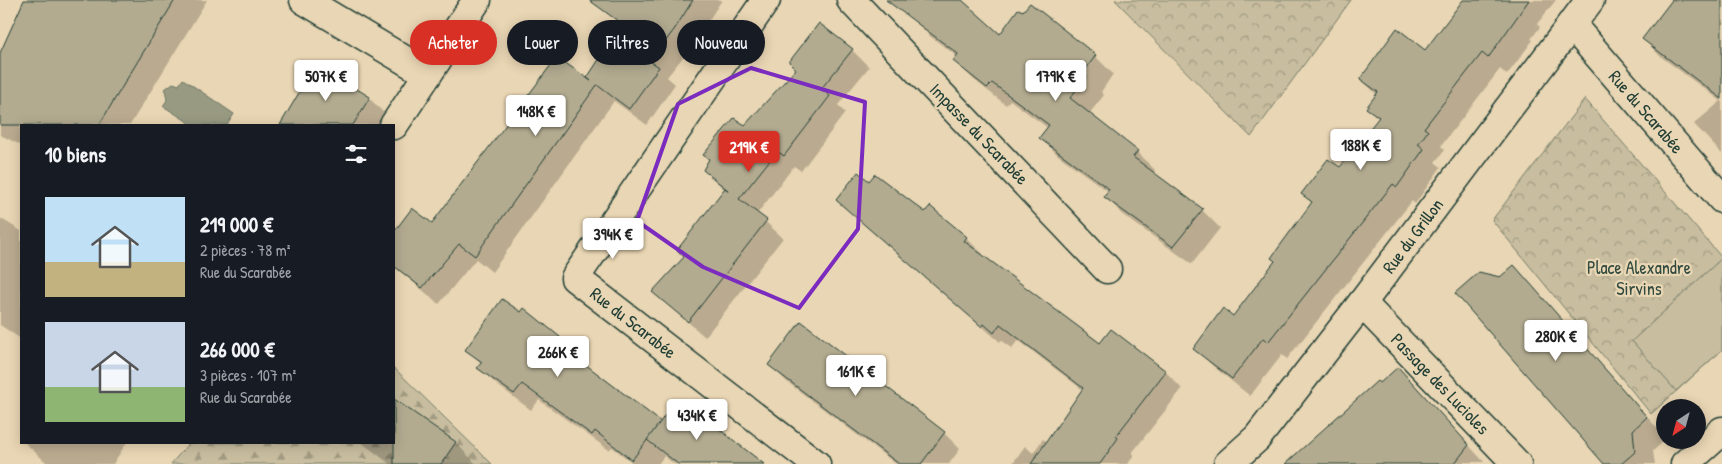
<!DOCTYPE html>
<html lang="fr">
<meta charset="utf-8">
<style>
:root{--surface:#171b24;--page:#242831;--text:#f1f3f6;--muted:#9ea1a6;--accent:#d93025}
body{margin:0;font-family:"Patrick Hand",sans-serif;background:var(--page);color:var(--text);height:100vh;display:flex;flex-direction:column;font-size:19px;white-space:nowrap}
*{box-sizing:border-box;margin:0}
p{font-size:16px;color:var(--muted)}
.icon{flex:none;width:28px;height:28px;fill:none;stroke:currentColor;stroke-width:2;stroke-linecap:round;stroke-linejoin:round}
.map{position:relative;flex:1;overflow:hidden}
.panel{position:absolute;left:20px;top:124px;width:375px;height:320px;display:flex;flex-direction:column;background:var(--surface);border-radius:0px;box-shadow:0 2px 12px #0003}
.panel>*{flex:none}
.top-card{position:absolute;left:410px;top:20px;width:475px;height:45px;display:flex;gap:10px}
.needle{width:32px;rotate:216deg}
.fabs{position:absolute;left:1656px;top:399px;display:grid;gap:10px}
.fabs a{display:grid;place-items:center;width:50px;height:50px;border-radius:50%;background:var(--surface);box-shadow:0 2px 12px #0003;font-size:25px}
.price{position:absolute;translate:-50% -42px;padding:0 11px;border-radius:5px;background:#fff;color:#222;font-size:16px;line-height:32px;filter:drop-shadow(0 1px 2px #0008)}
.price::after{content:'';position:absolute;left:50%;top:30px;width:15px;height:11px;margin-left:-8px;background:inherit;clip-path:polygon(0 0,100% 0,50% 100%)}
.price.on{background:var(--accent);color:#fff}
ul{padding:0;list-style:none}
li{display:flex;align-items:center;gap:15px;height:125px;padding:0 25px}
li span{display:grid;place-items:center;flex:none;width:140px;height:100px;border-radius:0px;color:#555}
li>.icon{margin-inline-start:auto}
span .icon{width:60px;height:60px;fill:#fffc;stroke-width:1}
li b{font-size:21px}
h2{display:flex;justify-content:space-between;align-items:center;height:60px;padding:0 25px;font-size:21px}
.tag{padding:0 18px;border-radius:22px;background:var(--surface);box-shadow:0 2px 12px #0003;font-size:18px;line-height:45px}
.tag.on{background:var(--accent);color:#fff}
.map>svg:first-child{display:block}
.forest{fill:url(#forest-firs);stroke:#747d6a}
.park{fill:url(#park-crowns);stroke:#747d6a}
.pitch{fill:#c8bd9f;stroke:#747d6a}
.water{fill:#999a82;stroke:#687563}
.shadow{fill:#0003}
.building{fill:#b2ab90;stroke:#1f3d34}
.lines{fill:none;stroke-linecap:round;stroke-linejoin:round}
.minor-casing{stroke:#1f3d34;stroke-width:31}
.minor{stroke:#e9d6b4;stroke-width:28}
.marked{fill:none;stroke:#7b2cbf;stroke-width:4;stroke-linejoin:round}
.labels{text-anchor:middle;stroke-width:4.5;stroke-linejoin:round;paint-order:stroke}
.street-label{font-size:18px;fill:#1f3d34;stroke:#e9d6b4}
.park-label{font-size:18px;fill:#304a3f;stroke:#e9d6b4}
</style>
<div class="map">
<svg width="1722" height="464" viewBox="0 0 1722 464">
<defs>
<pattern id="forest-firs" width="22" height="20" patternUnits="userSpaceOnUse" patternTransform="scale(1.25)"><rect width="22" height="20" fill="#c8bd9f"/><path d="M5 1l3.5 6h-7zM16 11l3.5 6h-7z" fill="#a29b82"/></pattern>
<pattern id="park-crowns" width="20" height="18" patternUnits="userSpaceOnUse" patternTransform="scale(1.25)"><rect width="20" height="18" fill="#c8bd9f"/><path d="M2 6a3 3 0 1 1 6 0M12 15a3 3 0 1 1 6 0" fill="none" stroke="#a29b82"/></pattern>
</defs>
<rect width="100%" height="100%" fill="#e9d6b4"/>
<filter id="ink" filterUnits="userSpaceOnUse"><feTurbulence type="fractalNoise" baseFrequency=".02" numOctaves="2"/><feDisplacementMap in="SourceGraphic" scale="10" xChannelSelector="R" yChannelSelector="G"/><feConvolveMatrix kernelMatrix="1 2 1 2 8 2 1 2 1" color-interpolation-filters="sRGB"/></filter>
<g filter="url(#ink)">
<path class="forest" d="M 394,368 L 492,464 L 171,464 L 189,443 L 394,442 Z"/>
<g class="park">
<path d="M 1115,0 L 1351,0 L 1251,137 Z"/>
<path d="M 1585,99 L 1722,258 L 1722,350 L 1651,414 L 1492,220 Z"/>
</g>
<path class="pitch" d="M 1722,258 L 1722,350 L 1676,391 L 1632,341 Z"/>
<path class="water" d="M 183,79 L 234,114 L 227,125 L 193,125 L 163,106 L 167,100 L 165,89 L 173,83 L 179,85 Z"/>
<g class="shadow">
<path d="M 26,0 L 207,0 L 130,125 L 21,125 L 21,145 L 0,135 L 0,56 Z"/>
<path d="M 626,0 L 722,0 L 691,47 L 667,77 L 675,84 L 647,125 L 614,101 L 492,272 L 476,259 L 439,304 L 394,266 L 394,255 L 397,250 L 394,247 L 394,235 L 412,210 L 432,225 L 591,83 L 623,26 L 614,17 Z"/>
<path d="M 893,0 L 960,0 L 1000,36 L 1095,56 L 1113,74 L 1101,92 L 1104,95 L 1089,114 L 1137,152 L 1155,170 L 1153,173 L 1202,210 L 1220,228 L 1192,264 L 1123,215 L 1105,196 L 1109,192 L 1058,155 L 1040,137 L 1048,128 L 1010,100 L 1006,105 L 973,79 L 955,61 L 958,57 L 930,36 Z"/>
<path d="M 1464,0 L 1556,0 L 1537,24 L 1540,27 L 1531,39 L 1533,40 L 1507,75 L 1500,69 L 1441,146 L 1445,150 L 1435,162 L 1441,167 L 1415,204 L 1412,201 L 1287,359 L 1282,355 L 1250,396 L 1213,366 L 1195,349 L 1233,318 L 1276,261 L 1312,203 L 1303,194 L 1341,169 L 1379,119 L 1368,108 L 1377,95 L 1361,79 L 1425,52 Z"/>
<path d="M 1674,0 L 1722,0 L 1722,154 L 1694,124 L 1721,101 L 1660,56 L 1644,39 Z"/>
<path d="M 819,25 L 852,50 L 869,67 L 838,105 L 845,113 L 801,171 L 794,166 L 757,214 L 783,238 L 705,337 L 654,292 L 686,257 L 725,190 L 704,170 L 797,69 Z"/>
<path d="M 369,98 L 390,119 L 386,125 L 281,125 Z"/>
<path d="M 869,183 L 966,238 L 983,254 L 981,256 L 1100,345 L 1111,330 L 1166,372 L 1182,389 L 1132,453 L 1134,455 L 1128,464 L 1012,464 L 1025,446 L 1033,453 L 1043,439 L 1048,442 L 1083,390 L 1018,340 L 1012,348 L 1001,340 L 1000,342 L 838,200 Z"/>
<path d="M 0,218 L 21,231 L 21,339 L 0,325 Z"/>
<path d="M 1514,267 L 1665,437 L 1665,440 L 1653,451 L 1655,464 L 1606,464 L 1501,278 Z"/>
<path d="M 524,310 L 560,338 L 576,354 L 574,357 L 661,424 L 756,464 L 674,464 L 664,456 L 658,464 L 634,464 L 612,447 L 609,450 L 539,400 L 531,410 L 496,384 L 479,368 L 482,364 L 467,349 Z"/>
<path d="M 770,365 L 944,433 L 960,449 L 949,464 L 896,464 L 786,381 Z"/>
<path d="M 1380,384 L 1414,385 L 1484,462 L 1304,464 Z"/>
<path d="M 394,400 L 456,443 L 476,464 L 390,464 L 361,442 L 394,442 Z"/>
<path d="M 24,442 L 127,442 L 113,464 L 48,464 Z"/>
</g>
<g class="building">
<path d="M 24,0 L 175,0 L 99,125 L 0,125 L 0,53 Z"/>
<path d="M 589,0 L 693,0 L 674,30 L 650,61 L 659,67 L 629,109 L 597,85 L 475,256 L 459,244 L 422,288 L 394,266 L 394,232 L 412,208 L 432,223 L 557,57 L 591,81 L 587,78 L 622,24 Z"/>
<path d="M 886,0 L 962,0 L 1000,34 L 1018,9 L 1023,11 L 1030,3 L 1096,55 L 1083,73 L 1087,76 L 1070,98 L 1138,151 L 1133,157 L 1203,209 L 1173,247 L 1104,197 L 1109,189 L 1039,138 L 1049,125 L 992,83 L 987,88 L 953,61 L 958,54 Z"/>
<path d="M 1463,0 L 1529,0 L 1488,58 L 1482,53 L 1424,128 L 1428,131 L 1418,144 L 1424,149 L 1397,187 L 1393,184 L 1268,342 L 1263,338 L 1232,379 L 1193,349 L 1223,308 L 1233,316 L 1275,261 L 1271,258 L 1312,202 L 1301,194 L 1328,159 L 1340,167 L 1379,117 L 1366,108 L 1378,92 L 1360,79 L 1397,28 L 1425,50 Z"/>
<path d="M 1672,0 L 1722,0 L 1722,99 L 1642,39 Z"/>
<path d="M 819,23 L 853,49 L 821,89 L 830,96 L 784,156 L 777,151 L 739,199 L 767,220 L 688,322 L 652,292 L 684,257 L 677,250 L 725,188 L 729,191 L 703,170 L 709,159 L 703,155 L 734,118 L 745,125 L 796,69 L 789,62 Z"/>
<path d="M 316,64 L 370,97 L 353,125 L 280,125 Z"/>
<path d="M 858,172 L 869,181 L 875,174 L 925,212 L 930,206 L 967,237 L 964,241 L 1100,343 L 1111,329 L 1166,371 L 1116,436 L 1118,438 L 1100,464 L 1031,464 L 1083,388 L 1000,324 L 994,333 L 984,324 L 982,327 L 836,200 Z"/>
<path d="M 1514,265 L 1647,417 L 1633,430 L 1635,452 L 1621,464 L 1604,464 L 1455,293 L 1479,272 L 1500,277 Z"/>
<path d="M 502,299 L 521,312 L 524,308 L 560,337 L 556,342 L 661,422 L 632,460 L 595,431 L 592,435 L 522,384 L 514,394 L 477,368 L 482,362 L 465,350 Z"/>
<path d="M 801,321 L 945,432 L 921,464 L 899,464 L 768,365 Z"/>
<path d="M 1398,367 L 1469,445 L 1454,464 L 1285,464 L 1377,381 L 1380,383 Z"/>
<path d="M 394,399 L 456,442 L 441,464 L 394,464 Z"/>
<path d="M 687,404 L 764,464 L 678,464 L 647,440 L 671,407 L 680,414 Z"/>
</g>
<g class="lines">
<defs>
<g id="minor">
<path d="M 304,0 L 428,74"/>
<path d="M 766,0 L 575,278 L 816,464"/>
<path d="M 851,0 L 1107,269"/>
<path d="M 1571,24 L 1722,199"/>
<path d="M 394,125 L 477,0"/>
<path d="M 1362,303 L 1517,464"/>
<path d="M 1228,464 L 1257,438 L 1362,303 L 1590,0"/>
<path d="M 1685,464 L 1722,431"/>
</g>
</defs>
<use href="#minor" class="minor-casing"/>
<use href="#minor" class="minor"/>
</g>
</g>
<path class="marked" d="M 751,68 L 865,102 L 858,229 L 799,308 L 703,267 L 637,221 L 678,104 Z"/>
<g class="labels">
<g class="street-label">
<text transform="translate(1646 112) rotate(49)" y="6">Rue du Scarabée</text>
<text transform="translate(979 134) rotate(46)" y="6">Impasse du Scarabée</text>
<text transform="translate(1413 236) rotate(-53)" y="6">Rue du Grillon</text>
<text transform="translate(633 323) rotate(38)" y="6">Rue du Scarabée</text>
<text transform="translate(1440 384) rotate(46)" y="6">Passage des Lucioles</text>
</g>
<g class="park-label">
<text x="1639" y="274">Place Alexandre<tspan x="1639" dy="21">Sirvins</tspan></text>
</g>
</g>
</svg>
<div class="fabs">
<a><svg class="needle" viewBox="-14 -14 28 28"><path d="M0-13l5 13h-10z" fill="#e53935"/><path d="M0 13l5-13h-10z" fill="#9ea1a6"/></svg></a>
</div>
<b class="price" style="left:326px;top:102px">507K €</b>
<b class="price" style="left:1056px;top:102px">179K €</b>
<b class="price" style="left:536px;top:137px">148K €</b>
<b class="price" style="left:1361px;top:171px">188K €</b>
<b class="price on" style="left:749px;top:173px">219K €</b>
<b class="price" style="left:613px;top:260px">394K €</b>
<b class="price" style="left:1556px;top:362px">280K €</b>
<b class="price" style="left:558px;top:378px">266K €</b>
<b class="price" style="left:856px;top:397px">161K €</b>
<b class="price" style="left:697px;top:441px">434K €</b>
<div class="top-card">
<a class="tag on">Acheter</a>
<a class="tag">Louer</a>
<a class="tag">Filtres</a>
<a class="tag">Nouveau</a>
</div>
<section class="panel">
<h2>10 biens<svg class="icon" aria-label="filters" viewBox="0 0 24 24"><path d="M4 7h16M4 17h16"/><circle cx="9" cy="7" r="2"/><circle cx="15" cy="17" r="2"/></svg></h2>
<ul>
<li><span style="background:linear-gradient(#bfe0f5 65%,#c2b280 0)"><svg class="icon" aria-label="home" viewBox="0 0 24 24"><path d="M3 11l9-7 9 7M6 9v11h12V9"/></svg></span><div><b>219 000 €</b><p>2 pièces · 78 m²</p><p>Rue du Scarabée</p></div></li>
<li><span style="background:linear-gradient(#c9d6e8 65%,#8fb573 0)"><svg class="icon" aria-label="home" viewBox="0 0 24 24"><path d="M3 11l9-7 9 7M6 9v11h12V9"/></svg></span><div><b>266 000 €</b><p>3 pièces · 107 m²</p><p>Rue du Scarabée</p></div></li>
</ul>
</section>
</div>
